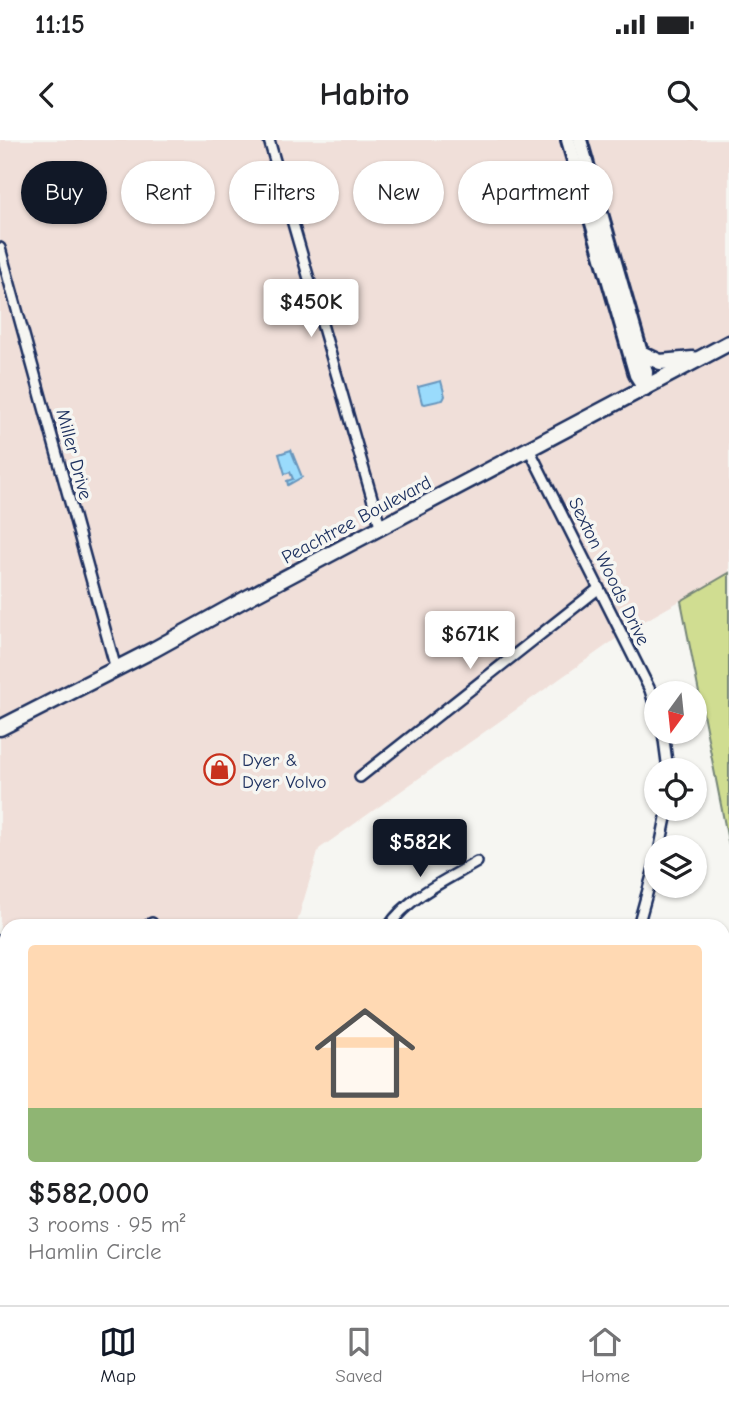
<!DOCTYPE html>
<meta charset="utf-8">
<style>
:root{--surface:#fff;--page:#f2f2f2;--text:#202124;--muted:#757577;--line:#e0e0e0;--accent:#111827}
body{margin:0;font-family:"Comic Neue",sans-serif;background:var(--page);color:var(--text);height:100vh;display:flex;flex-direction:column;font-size:26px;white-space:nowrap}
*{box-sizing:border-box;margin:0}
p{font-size:23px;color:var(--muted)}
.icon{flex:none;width:38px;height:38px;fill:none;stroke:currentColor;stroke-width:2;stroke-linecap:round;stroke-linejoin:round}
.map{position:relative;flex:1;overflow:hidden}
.panel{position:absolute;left:0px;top:779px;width:730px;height:387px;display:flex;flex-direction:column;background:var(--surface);border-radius:21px 21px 0 0;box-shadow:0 2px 5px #0004}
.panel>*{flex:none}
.banner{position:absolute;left:21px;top:21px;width:688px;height:63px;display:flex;gap:14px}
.needle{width:46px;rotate:195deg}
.buttons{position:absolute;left:644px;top:541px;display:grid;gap:14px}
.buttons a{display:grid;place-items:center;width:63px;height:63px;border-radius:50%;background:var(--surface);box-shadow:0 2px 5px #0004;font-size:35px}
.price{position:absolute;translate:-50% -60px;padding:0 16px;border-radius:7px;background:#fff;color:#222;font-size:23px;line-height:46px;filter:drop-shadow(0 2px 4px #0008)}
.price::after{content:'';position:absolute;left:50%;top:42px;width:21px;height:16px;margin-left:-10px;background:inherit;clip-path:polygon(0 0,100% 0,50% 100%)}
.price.on{background:var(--accent);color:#fff}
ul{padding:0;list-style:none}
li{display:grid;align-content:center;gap:14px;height:371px;padding:0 28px}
li span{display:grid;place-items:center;height:217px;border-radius:7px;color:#555}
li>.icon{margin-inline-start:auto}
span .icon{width:126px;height:126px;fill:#fffc;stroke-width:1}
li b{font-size:30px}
.tag{padding:0 24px;border-radius:32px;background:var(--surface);box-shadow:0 2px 5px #0004;font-size:24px;line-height:63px}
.tag.on{background:var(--accent);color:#fff}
.status{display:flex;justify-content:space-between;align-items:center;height:49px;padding:0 35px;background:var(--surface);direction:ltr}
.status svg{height:19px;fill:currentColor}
header{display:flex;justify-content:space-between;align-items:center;height:91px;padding:0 28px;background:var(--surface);font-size:32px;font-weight:700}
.dock{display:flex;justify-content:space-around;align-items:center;height:98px;border-top:2px solid var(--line);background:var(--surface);font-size:19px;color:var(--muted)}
.dock a{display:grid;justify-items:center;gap:4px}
.dock .on{color:var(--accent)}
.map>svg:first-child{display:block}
.built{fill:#f0dfd9}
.green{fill:#d0dd91;stroke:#768678;stroke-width:2}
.water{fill:#9adbfc;stroke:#6796bd;stroke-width:2}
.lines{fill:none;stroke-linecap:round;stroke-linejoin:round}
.minor-casing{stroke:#1b2f5e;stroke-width:14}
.secondary-casing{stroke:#1b2f5e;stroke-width:18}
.trunk-casing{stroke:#1b2f5e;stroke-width:19}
.minor{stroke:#f6f6f2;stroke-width:9}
.secondary{stroke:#f6f6f2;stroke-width:12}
.trunk{stroke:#f6f6f2;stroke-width:14}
.labels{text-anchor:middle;stroke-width:7;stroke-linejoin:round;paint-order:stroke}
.street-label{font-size:19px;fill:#1b2f5e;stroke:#f6f6f2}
.poi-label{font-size:19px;fill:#1b2f5e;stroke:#f6f6f2;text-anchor:start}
</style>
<div class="status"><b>11:15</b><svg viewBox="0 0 49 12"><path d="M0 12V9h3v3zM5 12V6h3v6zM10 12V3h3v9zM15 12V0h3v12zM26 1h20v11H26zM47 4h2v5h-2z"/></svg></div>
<header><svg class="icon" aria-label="back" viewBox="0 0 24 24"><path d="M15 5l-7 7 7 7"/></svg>Habito<svg class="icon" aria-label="search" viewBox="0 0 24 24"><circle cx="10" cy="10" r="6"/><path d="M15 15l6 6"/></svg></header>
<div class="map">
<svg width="729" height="1165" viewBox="0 0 729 1165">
<rect width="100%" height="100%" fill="#f6f6f2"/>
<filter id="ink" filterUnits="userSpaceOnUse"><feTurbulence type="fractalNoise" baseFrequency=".0143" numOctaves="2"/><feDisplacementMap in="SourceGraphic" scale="14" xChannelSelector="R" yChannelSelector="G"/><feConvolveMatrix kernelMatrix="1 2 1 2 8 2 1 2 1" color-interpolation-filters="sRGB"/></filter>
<g filter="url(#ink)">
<g class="built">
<path d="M 0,0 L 729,0 L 729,433 L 627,491 L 319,709 L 296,786 L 7,786 L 7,1158 L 190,1159 L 188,1165 L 0,1165 Z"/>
<path d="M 284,1158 L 523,1158 L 523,1159 L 521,1165 L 282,1165 Z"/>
</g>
<g class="green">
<path d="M 729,433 L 729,706 L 681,461 Z"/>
<path d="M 79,1159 L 79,1158 L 146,1159 L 144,1165 L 77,1165 Z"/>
</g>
<g class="water">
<path d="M 441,241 L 445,256 L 443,260 L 425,264 L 422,263 L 418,247 Z"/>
<path d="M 291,310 L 302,337 L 288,345 L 287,341 L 293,339 L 290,332 L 285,334 L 279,314 Z"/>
</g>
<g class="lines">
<defs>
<g id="minor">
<path d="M 269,0 L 381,389"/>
<path d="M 0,108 L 116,529"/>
<path d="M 529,309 L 650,550 L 656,570"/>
<path d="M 663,592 L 668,630"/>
<path d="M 360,637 L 598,449"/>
<path d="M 660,707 L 668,668"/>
<path d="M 147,786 L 152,783"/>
<path d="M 389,786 C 408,757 448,739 477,722"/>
<path d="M 638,786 L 656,721"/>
<path d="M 0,801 L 7,813"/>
<path d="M 0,976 L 7,978"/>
<path d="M 723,1024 L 729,1001"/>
<path d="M 0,1130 L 7,1102"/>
<path d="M 274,1165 L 276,1158"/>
<path d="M 534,1165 L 535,1158"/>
<path d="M 685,1165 L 686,1158"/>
</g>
<g id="secondary">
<path d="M 568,0 L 636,235 L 645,249"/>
<path d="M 580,0 L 641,213 L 646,232 L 645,248"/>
</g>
<g id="trunk">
<path d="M 641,213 L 660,222 L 693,219"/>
<path d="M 0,588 L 153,510 L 249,457 L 729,203"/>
</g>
</defs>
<use href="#minor" class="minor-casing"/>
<use href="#secondary" class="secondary-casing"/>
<use href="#trunk" class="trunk-casing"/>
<use href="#minor" class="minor"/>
<use href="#secondary" class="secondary"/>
<use href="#trunk" class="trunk"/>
</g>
</g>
<defs>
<symbol id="shop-ring" viewBox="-11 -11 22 22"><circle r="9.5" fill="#f6f6f2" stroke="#c8321e" stroke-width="1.5"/><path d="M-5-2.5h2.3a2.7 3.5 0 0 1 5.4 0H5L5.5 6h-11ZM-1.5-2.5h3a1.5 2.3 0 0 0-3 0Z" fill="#c8321e"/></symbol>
</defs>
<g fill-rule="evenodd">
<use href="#shop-ring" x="202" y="612" width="35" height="35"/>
</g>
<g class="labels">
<g class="street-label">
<text transform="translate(75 314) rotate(75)" y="7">Miller Drive</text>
<text transform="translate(356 379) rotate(-28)" y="7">Peachtree Boulevard</text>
<text transform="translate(610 431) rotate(64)" y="7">Sexton Woods Drive</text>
</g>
<g class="poi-label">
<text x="242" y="626">Dyer &amp;<tspan x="242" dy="22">Dyer Volvo</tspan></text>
</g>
</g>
</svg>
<div class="buttons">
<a><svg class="needle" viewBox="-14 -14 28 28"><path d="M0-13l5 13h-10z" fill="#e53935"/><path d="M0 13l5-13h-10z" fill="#757577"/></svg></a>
<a><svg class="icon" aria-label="locate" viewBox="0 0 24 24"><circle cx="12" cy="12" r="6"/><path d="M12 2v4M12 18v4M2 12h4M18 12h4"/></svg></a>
<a><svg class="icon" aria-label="layers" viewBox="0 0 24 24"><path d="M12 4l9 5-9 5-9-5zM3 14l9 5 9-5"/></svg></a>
</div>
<b class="price" style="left:311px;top:199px">$450K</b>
<b class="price" style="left:470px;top:531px">$671K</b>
<b class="price on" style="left:420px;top:739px">$582K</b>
<div class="banner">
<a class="tag on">Buy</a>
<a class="tag">Rent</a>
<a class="tag">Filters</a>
<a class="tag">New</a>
<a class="tag">Apartment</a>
</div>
<section class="panel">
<ul>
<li><span style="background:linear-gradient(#ffd9b3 75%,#8fb573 0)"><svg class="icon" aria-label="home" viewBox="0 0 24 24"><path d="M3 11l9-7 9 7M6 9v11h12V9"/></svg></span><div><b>$582,000</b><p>3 rooms · 95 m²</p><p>Hamlin Circle</p></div></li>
</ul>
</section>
</div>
<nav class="dock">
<a class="on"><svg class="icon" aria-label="map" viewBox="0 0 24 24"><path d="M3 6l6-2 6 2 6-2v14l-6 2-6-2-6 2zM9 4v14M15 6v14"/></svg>Map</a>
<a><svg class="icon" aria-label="saved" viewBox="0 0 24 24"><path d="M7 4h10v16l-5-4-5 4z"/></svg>Saved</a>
<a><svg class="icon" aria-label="home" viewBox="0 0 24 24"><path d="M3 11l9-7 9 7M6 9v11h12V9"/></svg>Home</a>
</nav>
